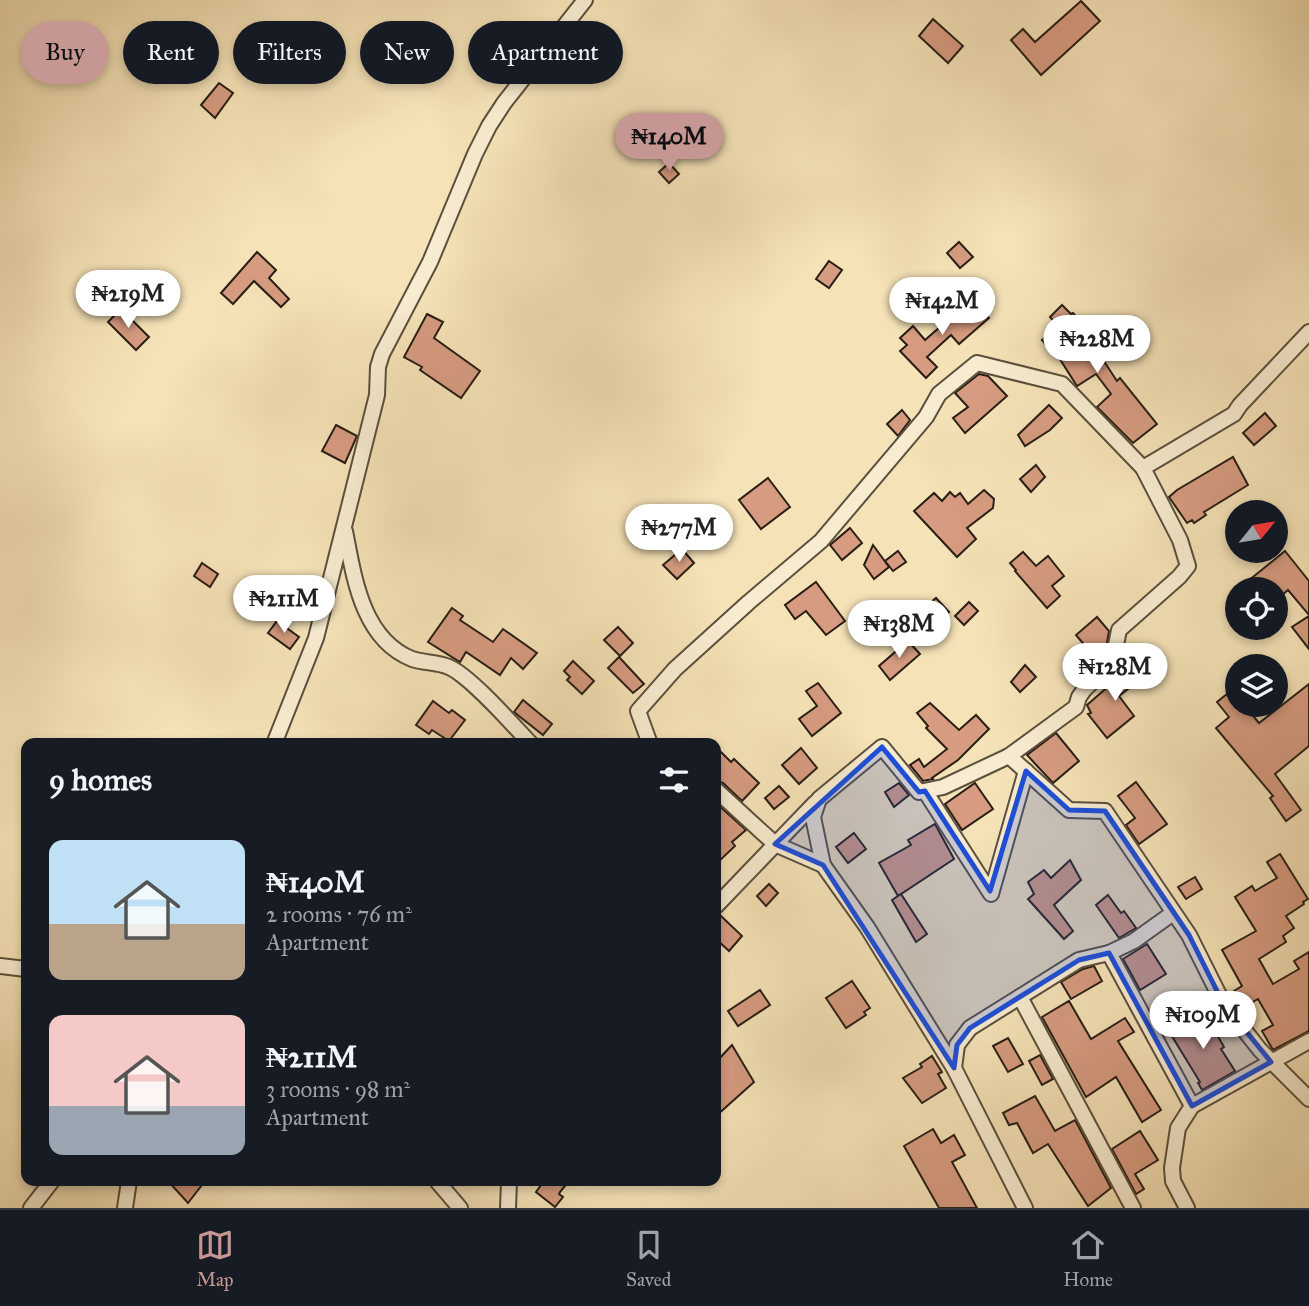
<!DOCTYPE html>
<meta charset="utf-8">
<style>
:root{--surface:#171b24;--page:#242831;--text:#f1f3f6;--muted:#9ea1a6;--line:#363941;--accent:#c59692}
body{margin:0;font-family:"IM FELL Great Primer",serif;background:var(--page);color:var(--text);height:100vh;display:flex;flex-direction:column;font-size:26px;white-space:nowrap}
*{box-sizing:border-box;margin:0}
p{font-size:23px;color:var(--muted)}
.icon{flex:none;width:38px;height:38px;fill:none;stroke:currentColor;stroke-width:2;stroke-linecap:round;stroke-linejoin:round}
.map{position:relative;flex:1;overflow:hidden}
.drawer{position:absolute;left:21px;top:738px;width:700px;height:448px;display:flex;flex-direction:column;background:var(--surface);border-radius:14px;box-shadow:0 4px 10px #0003}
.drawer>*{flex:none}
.hud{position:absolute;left:21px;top:21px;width:700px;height:63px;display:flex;gap:14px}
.needle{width:46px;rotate:60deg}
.controls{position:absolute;left:1225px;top:500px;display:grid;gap:14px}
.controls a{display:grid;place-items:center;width:63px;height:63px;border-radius:50%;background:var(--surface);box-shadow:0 4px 10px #0003;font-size:35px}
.price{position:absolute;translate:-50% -60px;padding:0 16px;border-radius:24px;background:#fff;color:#222;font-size:23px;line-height:46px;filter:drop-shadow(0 2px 4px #0008)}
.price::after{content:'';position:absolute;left:50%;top:42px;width:21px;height:16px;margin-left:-10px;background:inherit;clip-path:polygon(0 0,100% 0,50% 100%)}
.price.on{background:var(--accent);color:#111}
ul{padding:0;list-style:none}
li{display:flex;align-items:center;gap:21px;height:175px;padding:0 28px}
li span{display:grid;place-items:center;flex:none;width:196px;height:140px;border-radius:14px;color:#555}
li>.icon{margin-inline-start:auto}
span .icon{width:84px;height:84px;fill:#fffc;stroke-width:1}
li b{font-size:30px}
h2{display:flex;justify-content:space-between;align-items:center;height:84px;padding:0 28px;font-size:30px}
.pill{padding:0 24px;border-radius:32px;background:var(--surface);box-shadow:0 4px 10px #0003;font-size:24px;line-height:63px}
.pill.on{background:var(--accent);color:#111}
.dock{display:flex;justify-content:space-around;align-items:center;height:98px;border-top:2px solid var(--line);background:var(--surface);font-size:19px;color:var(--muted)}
.dock a{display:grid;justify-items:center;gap:4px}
.dock .on{color:var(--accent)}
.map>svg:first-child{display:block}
.building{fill:#d69b80;stroke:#281e14;stroke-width:2}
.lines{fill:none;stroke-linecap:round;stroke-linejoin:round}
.street-casing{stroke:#5b4f3d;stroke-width:18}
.street{stroke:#f8ecd0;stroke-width:14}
.marked{fill:#1d4ed8;fill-opacity:0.2;stroke:#1d4ed8;stroke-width:5;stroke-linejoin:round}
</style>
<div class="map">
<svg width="1309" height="1208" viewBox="0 0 1309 1208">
<rect width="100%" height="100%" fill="#f5e2b7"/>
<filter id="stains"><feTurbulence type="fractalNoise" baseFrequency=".00286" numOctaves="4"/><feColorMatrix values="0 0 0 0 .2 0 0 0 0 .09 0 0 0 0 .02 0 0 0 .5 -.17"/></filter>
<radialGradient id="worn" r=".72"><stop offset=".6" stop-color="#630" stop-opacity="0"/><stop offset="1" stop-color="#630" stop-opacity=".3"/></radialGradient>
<g class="building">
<path d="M 1081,1 L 1100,21 L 1041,75 L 1011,40 L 1023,29 L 1035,42 Z"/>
<path d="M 933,19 L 963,46 L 948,63 L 919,36 Z"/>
<path d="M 219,83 L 233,93 L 215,118 L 201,105 Z"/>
<path d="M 669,163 L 679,174 L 669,183 L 659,172 Z"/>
<path d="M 959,242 L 973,257 L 960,268 L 947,253 Z"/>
<path d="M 257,252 L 276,270 L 269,278 L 289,299 L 281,307 L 254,281 L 233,304 L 221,293 Z"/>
<path d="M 829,261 L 842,270 L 829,288 L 816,279 Z"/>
<path d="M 972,299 L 989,318 L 959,344 L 951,335 L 927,357 L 937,367 L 926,378 L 900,351 L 907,345 L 900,338 L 913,326 L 925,340 Z"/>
<path d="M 1062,305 L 1071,314 L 1073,313 L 1087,329 L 1084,331 L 1117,381 L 1120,378 L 1157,424 L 1133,443 L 1097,407 L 1111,394 L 1096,374 L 1077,386 L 1056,353 L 1054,354 L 1042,340 L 1058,326 L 1050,317 Z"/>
<path d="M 121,309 L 149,337 L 136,350 L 108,322 Z"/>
<path d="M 427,314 L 443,322 L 434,338 L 480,371 L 461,398 L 420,370 L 422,367 L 404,357 Z"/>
<path d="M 979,374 L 988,376 L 1007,396 L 965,433 L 953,418 L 968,407 L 955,393 Z"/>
<path d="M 1049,405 L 1062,418 L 1050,430 L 1025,446 L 1018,435 Z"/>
<path d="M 902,410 L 910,420 L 898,436 L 887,424 Z"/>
<path d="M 1265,413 L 1276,426 L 1254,445 L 1243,433 Z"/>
<path d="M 336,425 L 357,436 L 345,463 L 322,451 Z"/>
<path d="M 1233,457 L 1248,485 L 1204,512 L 1206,515 L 1194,523 L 1192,520 L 1187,523 L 1169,497 L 1177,490 Z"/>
<path d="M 1036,465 L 1045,477 L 1031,492 L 1020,479 Z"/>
<path d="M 768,478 L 790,507 L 761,529 L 739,500 Z"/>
<path d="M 984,490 L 994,499 L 993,508 L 967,528 L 976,539 L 957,557 L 914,511 L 934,493 L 942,501 L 950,492 L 955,497 L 960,493 L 968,504 Z"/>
<path d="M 850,528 L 862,543 L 842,560 L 830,545 Z"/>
<path d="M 873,545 L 889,567 L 874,579 L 864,565 Z"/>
<path d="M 682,549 L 694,563 L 677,579 L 663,565 Z"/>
<path d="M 898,551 L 906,562 L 893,571 L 885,561 Z"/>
<path d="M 1285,551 L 1309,581 L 1309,615 L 1288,590 L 1280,597 L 1276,590 L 1237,590 Z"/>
<path d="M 1023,552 L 1036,566 L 1048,556 L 1064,576 L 1052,586 L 1060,596 L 1047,608 L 1015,571 L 1016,570 L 1010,563 Z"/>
<path d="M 202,563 L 218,574 L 210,587 L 194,576 Z"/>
<path d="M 816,582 L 845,621 L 826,635 L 806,611 L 795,619 L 785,605 Z"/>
<path d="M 936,598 L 949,612 L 935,624 L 922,610 Z"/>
<path d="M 969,602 L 978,611 L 964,625 L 955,616 Z"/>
<path d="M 452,608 L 463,616 L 460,620 L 493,642 L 503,629 L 537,653 L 523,669 L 511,658 L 500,675 L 466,652 L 460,662 L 428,642 Z"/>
<path d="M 1309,616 L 1309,649 L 1292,627 Z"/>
<path d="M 1097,617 L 1109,631 L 1107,643 L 1093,655 L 1076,635 Z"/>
<path d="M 277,621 L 299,637 L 290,649 L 268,633 Z"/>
<path d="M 618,627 L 633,643 L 620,656 L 604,640 Z"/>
<path d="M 908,641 L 920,654 L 890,680 L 879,666 Z"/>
<path d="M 619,657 L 644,684 L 633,693 L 608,668 Z"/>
<path d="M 573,661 L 594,681 L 582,694 L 567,680 L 570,677 L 564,671 Z"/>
<path d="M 1141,663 L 1149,673 L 1119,696 L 1134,716 L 1107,738 L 1088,714 L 1091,713 L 1087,705 L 1119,677 L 1121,679 Z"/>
<path d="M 1025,665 L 1036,677 L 1020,692 L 1011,682 Z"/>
<path d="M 818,683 L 841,713 L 812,736 L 799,719 L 817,706 L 806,691 Z"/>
<path d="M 1309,684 L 1309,746 L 1275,774 L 1301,810 L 1286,821 L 1270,798 L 1273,796 L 1216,728 L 1229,717 L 1217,702 L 1237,686 L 1237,705 L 1244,705 L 1259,723 Z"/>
<path d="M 523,700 L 552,724 L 543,735 L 514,712 Z"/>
<path d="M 433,701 L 449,713 L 452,710 L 465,720 L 449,741 L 432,730 L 429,734 L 416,725 Z"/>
<path d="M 930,703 L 959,730 L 976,715 L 989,729 L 958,760 L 932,778 L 933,779 L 923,781 L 910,765 L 919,759 L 924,767 L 947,749 L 926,728 L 928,726 L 917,713 Z"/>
<path d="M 1056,733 L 1079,761 L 1053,783 L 1027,755 Z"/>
<path d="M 716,747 L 731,762 L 734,759 L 759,783 L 742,801 L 723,783 L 716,781 Z"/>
<path d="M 801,748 L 817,768 L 799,784 L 782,765 Z"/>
<path d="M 1136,782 L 1167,824 L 1139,844 L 1126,825 L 1135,818 L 1118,796 Z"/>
<path d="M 899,783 L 909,795 L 894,807 L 885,792 Z"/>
<path d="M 975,783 L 993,809 L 962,830 L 945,804 Z"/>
<path d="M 779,786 L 789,797 L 774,809 L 765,798 Z"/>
<path d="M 716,803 L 746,830 L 732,842 L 735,846 L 716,864 Z"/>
<path d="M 935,824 L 954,859 L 898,896 L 879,863 L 911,845 L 908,840 Z"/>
<path d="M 854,833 L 866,849 L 848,863 L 836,847 Z"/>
<path d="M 1280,854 L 1308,899 L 1303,902 L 1304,904 L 1286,916 L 1294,928 L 1283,936 L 1286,942 L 1259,959 L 1273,984 L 1299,969 L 1294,961 L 1309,952 L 1309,1031 L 1273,1050 L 1262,1031 L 1273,1025 L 1258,999 L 1244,1007 L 1234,991 L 1242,986 L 1222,950 L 1256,931 L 1235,897 L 1252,886 L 1255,891 L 1277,878 L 1267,862 Z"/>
<path d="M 1070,860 L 1081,880 L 1054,905 L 1073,931 L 1064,939 L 1028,899 L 1034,894 L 1028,882 L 1044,870 L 1051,878 Z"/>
<path d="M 1195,877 L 1202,889 L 1186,899 L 1178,887 Z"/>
<path d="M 769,884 L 778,893 L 766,906 L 757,896 Z"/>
<path d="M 901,894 L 927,934 L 916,942 L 892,900 Z"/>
<path d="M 1108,895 L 1121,913 L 1124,911 L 1136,928 L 1119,938 L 1096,905 Z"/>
<path d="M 716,915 L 720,915 L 742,936 L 729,951 L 716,939 Z"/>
<path d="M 1147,944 L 1166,974 L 1140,990 L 1123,959 Z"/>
<path d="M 1094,966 L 1102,981 L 1071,999 L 1061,982 L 1083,969 Z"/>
<path d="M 852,981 L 870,1008 L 864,1012 L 866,1015 L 846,1028 L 826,998 Z"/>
<path d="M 760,990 L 770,1005 L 738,1026 L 728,1011 Z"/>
<path d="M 1069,1001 L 1091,1039 L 1125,1018 L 1134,1032 L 1118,1041 L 1161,1110 L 1142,1122 L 1116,1077 L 1086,1097 L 1042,1017 Z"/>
<path d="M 1199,1015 L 1204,1024 L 1209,1021 L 1224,1047 L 1221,1049 L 1235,1071 L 1202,1090 L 1198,1083 L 1200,1082 L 1170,1033 Z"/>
<path d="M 1008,1038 L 1023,1064 L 1008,1072 L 993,1046 Z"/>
<path d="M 732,1045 L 754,1082 L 716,1116 L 716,1062 Z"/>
<path d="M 1040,1055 L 1053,1079 L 1042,1085 L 1029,1061 Z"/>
<path d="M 932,1056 L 942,1072 L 938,1074 L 946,1088 L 922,1103 L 903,1078 L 922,1067 L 920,1064 Z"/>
<path d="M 1035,1096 L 1055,1131 L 1075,1120 L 1111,1188 L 1088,1206 L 1048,1144 L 1033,1153 L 1017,1123 L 1009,1125 L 1003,1113 Z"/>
<path d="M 933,1129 L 941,1143 L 954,1135 L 965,1155 L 952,1162 L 977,1208 L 939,1208 L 904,1146 Z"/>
<path d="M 1140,1131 L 1158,1160 L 1135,1174 L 1144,1189 L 1136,1194 L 1112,1149 Z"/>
<path d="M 168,1181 L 205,1181 L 188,1203 Z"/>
<path d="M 544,1181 L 569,1181 L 560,1192 L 559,1194 L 563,1197 L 555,1207 L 536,1192 Z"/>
</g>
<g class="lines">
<defs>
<g id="street">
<path d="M 1309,332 L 1240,405 L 1234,414 L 1143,468 L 1180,540 L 1188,566 L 1179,577 L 1119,630 L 1114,655 L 1108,666 L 1084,690 L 1079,697 L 1076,707 L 1009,756 L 1069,810 L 1105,811 L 1189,935 L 1223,1003 L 1260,1050 L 1309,1099"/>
<path d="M 345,531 C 354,577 362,639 412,659 C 424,663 437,662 449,667 C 470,676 513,725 531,744"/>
<path d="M 274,744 L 316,638 L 377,395 L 378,367 L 382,354 L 430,262 L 475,154 L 489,126 L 504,103 L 585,0"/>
<path d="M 650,744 L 638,711 L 675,669 L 749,602 L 821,541 L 926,417 L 939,394 L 977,363 L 1062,384 L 1143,468"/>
<path d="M 716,790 L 775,844 L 823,865 L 867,927 L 954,1068"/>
<path d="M 925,791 L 991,894 L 1026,771"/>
<path d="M 823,865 L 813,817 L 819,799 L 882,747 L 919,792 L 943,787 L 1009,756"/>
<path d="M 716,906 L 815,803"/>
<path d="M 1109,953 L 1192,1106"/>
<path d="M 0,966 L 26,969"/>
<path d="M 1020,997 L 1133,1208"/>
<path d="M 437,1181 L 460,1208"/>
<path d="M 31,1208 L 52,1181"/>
<path d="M 125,1208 L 129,1181"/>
<path d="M 508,1208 L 509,1181"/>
<path d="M 1025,1208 L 954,1068 L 957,1045 L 970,1028 L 1079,960 L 1109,953 L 1134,941 L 1173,913"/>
<path d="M 1187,1208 L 1173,1181 L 1172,1168 L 1178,1128 L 1192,1106 L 1309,1041"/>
</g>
</defs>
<use href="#street" class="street-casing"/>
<use href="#street" class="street"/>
</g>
<path class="marked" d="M 882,747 L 919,792 L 925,791 L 990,891 L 1026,771 L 1069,810 L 1105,811 L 1189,935 L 1223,1003 L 1271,1062 L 1192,1106 L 1109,953 L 1079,960 L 970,1028 L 957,1045 L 954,1068 L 823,865 L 775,844 Z"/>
<rect width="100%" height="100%" filter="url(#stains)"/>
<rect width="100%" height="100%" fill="url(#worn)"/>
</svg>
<div class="controls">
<a><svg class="needle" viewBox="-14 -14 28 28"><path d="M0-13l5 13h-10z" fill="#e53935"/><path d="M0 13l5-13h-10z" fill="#9ea1a6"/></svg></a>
<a><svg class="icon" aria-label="locate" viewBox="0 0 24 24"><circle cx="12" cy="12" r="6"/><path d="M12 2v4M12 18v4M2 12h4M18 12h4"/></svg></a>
<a><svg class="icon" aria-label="layers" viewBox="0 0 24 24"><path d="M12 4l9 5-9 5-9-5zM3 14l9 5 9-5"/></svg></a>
</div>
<b class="price on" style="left:669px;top:173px">₦140M</b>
<b class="price" style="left:128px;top:330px">₦219M</b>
<b class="price" style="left:942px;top:337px">₦142M</b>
<b class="price" style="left:1097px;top:375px">₦228M</b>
<b class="price" style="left:679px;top:564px">₦277M</b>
<b class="price" style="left:284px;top:635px">₦211M</b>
<b class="price" style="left:899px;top:660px">₦138M</b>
<b class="price" style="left:1115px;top:703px">₦128M</b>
<b class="price" style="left:1203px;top:1051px">₦109M</b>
<div class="hud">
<a class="pill on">Buy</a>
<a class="pill">Rent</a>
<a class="pill">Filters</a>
<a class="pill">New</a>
<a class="pill">Apartment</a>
</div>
<section class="drawer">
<h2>9 homes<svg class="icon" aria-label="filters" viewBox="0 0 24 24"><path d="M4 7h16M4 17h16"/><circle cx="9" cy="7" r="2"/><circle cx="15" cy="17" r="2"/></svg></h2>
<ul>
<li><span style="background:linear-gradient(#bfe0f5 60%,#b9a48a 0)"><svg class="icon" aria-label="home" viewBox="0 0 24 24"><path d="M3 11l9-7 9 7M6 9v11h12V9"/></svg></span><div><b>₦140M</b><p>2 rooms · 76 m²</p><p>Apartment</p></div></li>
<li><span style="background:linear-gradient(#f6c9c9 65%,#9aa5b1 0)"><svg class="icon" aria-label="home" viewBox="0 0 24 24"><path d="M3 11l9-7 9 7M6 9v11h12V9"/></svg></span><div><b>₦211M</b><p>3 rooms · 98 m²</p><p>Apartment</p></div></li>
</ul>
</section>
</div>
<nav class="dock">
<a class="on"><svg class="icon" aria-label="map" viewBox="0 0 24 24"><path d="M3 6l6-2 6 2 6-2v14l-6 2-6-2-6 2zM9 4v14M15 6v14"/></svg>Map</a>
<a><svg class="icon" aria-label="saved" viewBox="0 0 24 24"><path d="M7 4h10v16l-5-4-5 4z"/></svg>Saved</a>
<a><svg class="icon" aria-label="home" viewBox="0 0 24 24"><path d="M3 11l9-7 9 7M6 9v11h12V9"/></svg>Home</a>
</nav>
